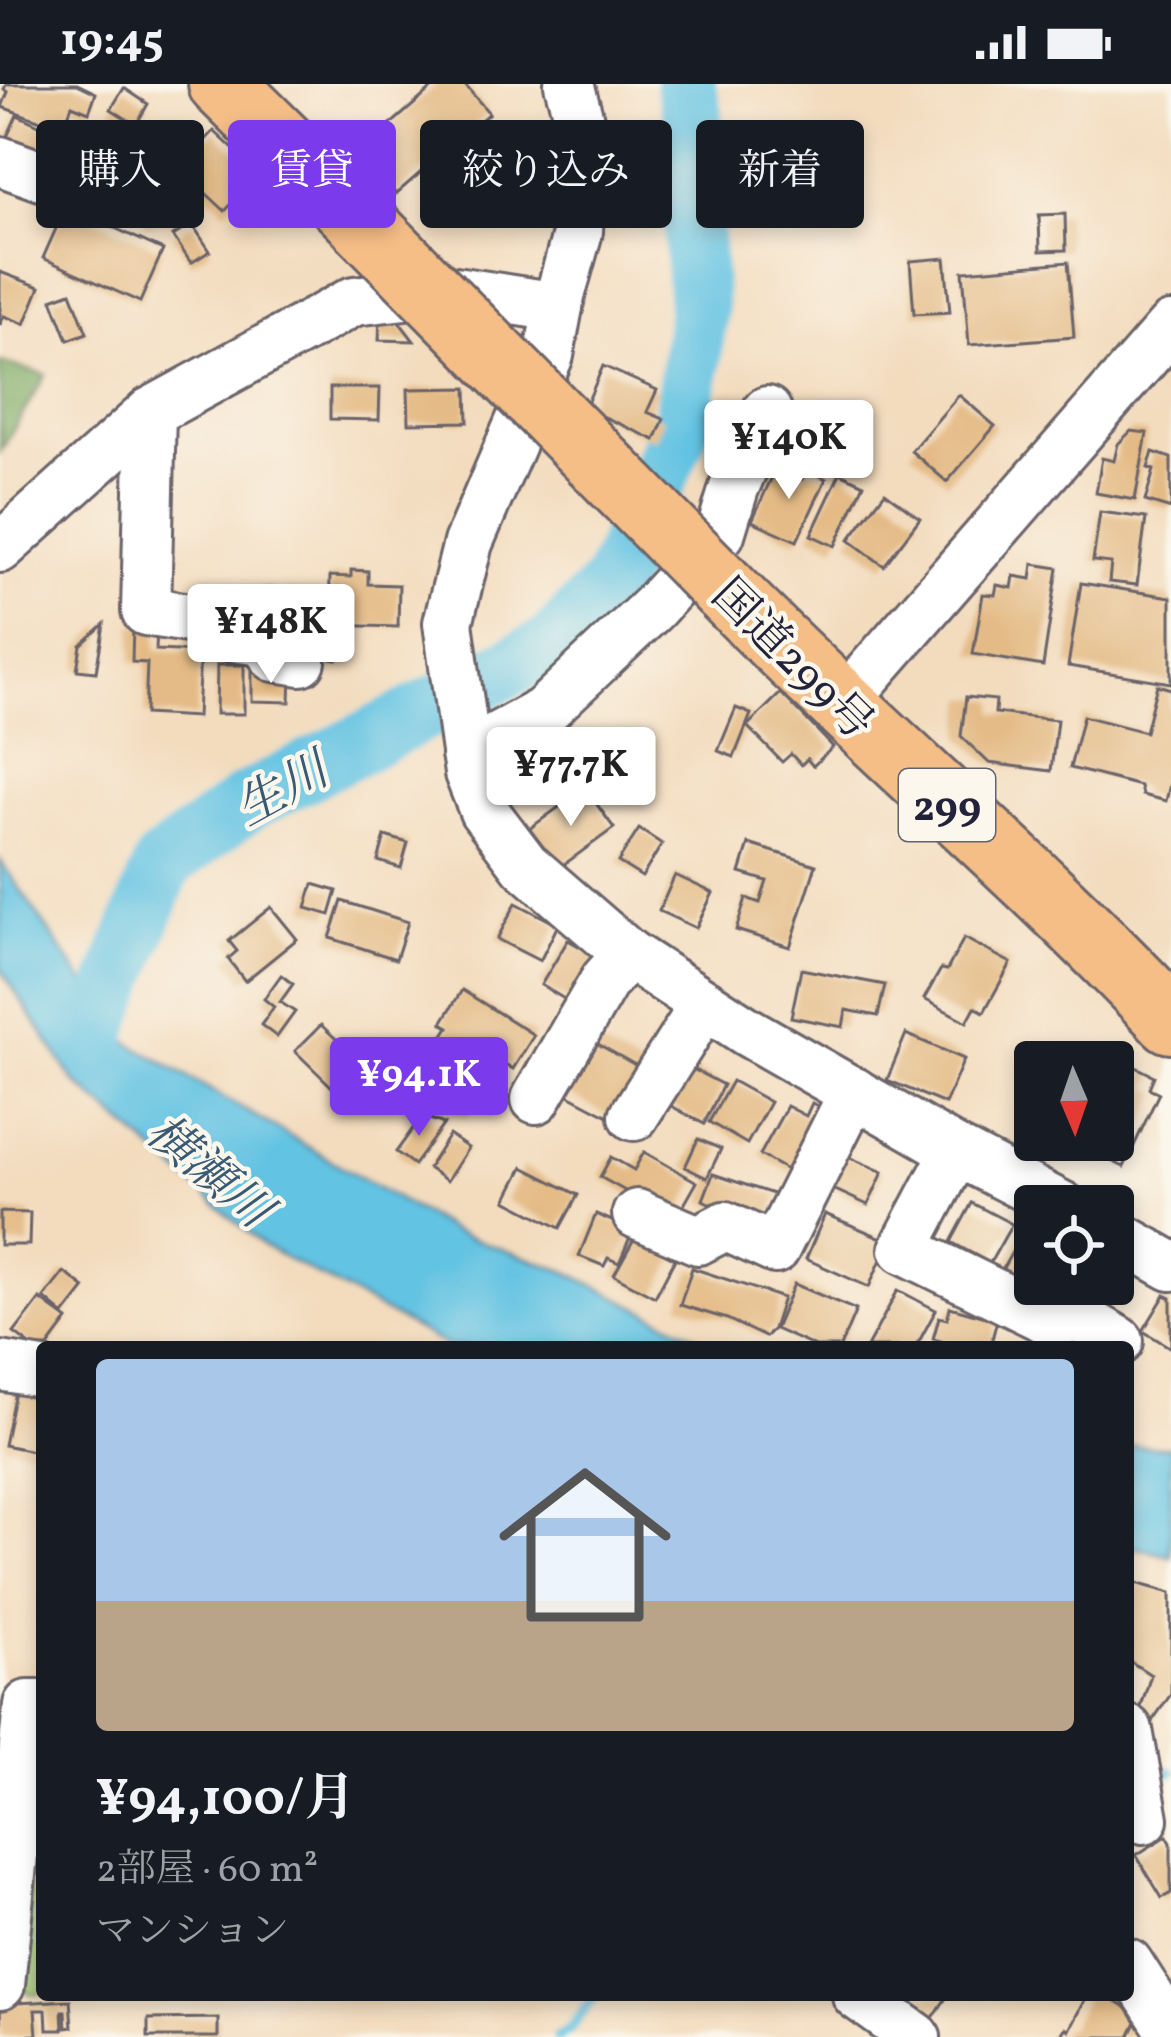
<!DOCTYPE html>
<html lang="ja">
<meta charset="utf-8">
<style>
:root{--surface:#171b24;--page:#242831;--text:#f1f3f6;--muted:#9ea1a6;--line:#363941;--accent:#7c3aed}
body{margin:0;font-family:Vollkorn,"Noto Serif JP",serif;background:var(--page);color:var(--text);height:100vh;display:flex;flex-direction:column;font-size:45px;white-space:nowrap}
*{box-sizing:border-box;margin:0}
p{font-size:39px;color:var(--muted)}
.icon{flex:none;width:66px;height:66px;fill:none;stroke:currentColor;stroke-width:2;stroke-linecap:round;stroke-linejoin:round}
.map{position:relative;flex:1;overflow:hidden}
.drawer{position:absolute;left:36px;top:1257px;width:1098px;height:660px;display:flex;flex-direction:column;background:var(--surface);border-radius:12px;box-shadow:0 6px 18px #0003}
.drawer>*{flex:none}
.banner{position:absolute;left:36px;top:36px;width:1101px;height:108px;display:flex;gap:24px}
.needle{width:78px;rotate:178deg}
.tools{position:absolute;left:1014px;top:957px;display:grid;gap:24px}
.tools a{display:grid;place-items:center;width:120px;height:120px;border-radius:12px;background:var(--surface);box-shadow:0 6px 18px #0003;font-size:60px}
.price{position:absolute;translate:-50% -102px;padding:0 27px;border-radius:12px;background:#fff;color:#222;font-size:39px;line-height:78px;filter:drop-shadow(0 3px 6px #0008)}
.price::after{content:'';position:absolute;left:50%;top:72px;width:36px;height:27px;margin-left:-18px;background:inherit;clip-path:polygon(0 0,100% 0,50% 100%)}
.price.active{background:var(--accent);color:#fff}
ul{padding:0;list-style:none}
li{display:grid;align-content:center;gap:24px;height:636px;padding:0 60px}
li+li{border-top:3px solid var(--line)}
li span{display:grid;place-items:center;height:372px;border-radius:12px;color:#555}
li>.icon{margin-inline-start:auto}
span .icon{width:216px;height:216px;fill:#fffc;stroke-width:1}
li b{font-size:51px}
.chip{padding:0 42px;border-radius:12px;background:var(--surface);box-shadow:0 6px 18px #0003;font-size:42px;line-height:108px}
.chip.active{background:var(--accent);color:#fff}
.status{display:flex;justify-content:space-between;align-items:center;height:84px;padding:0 60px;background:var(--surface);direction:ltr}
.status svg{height:33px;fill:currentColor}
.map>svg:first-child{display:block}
.green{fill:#9ac16c;stroke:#5e7254;stroke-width:3}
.forest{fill:#7ba760;stroke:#4e644e;stroke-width:3}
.water{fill:#63c3e2;stroke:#42728e;stroke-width:3}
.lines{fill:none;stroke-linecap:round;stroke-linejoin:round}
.stream{stroke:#63c3e2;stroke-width:10}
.river{stroke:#63c3e2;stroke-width:60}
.building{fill:#e4bb86}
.minor-casing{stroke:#6b6369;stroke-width:54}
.highway-casing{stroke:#6b6369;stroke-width:72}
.minor{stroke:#fff;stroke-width:48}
.highway{stroke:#f6be87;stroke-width:66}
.highway-bridge-casing{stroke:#6b6369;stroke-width:72;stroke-linecap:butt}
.highway-bridge{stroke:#f6be87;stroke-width:66}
.labels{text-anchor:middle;stroke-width:9;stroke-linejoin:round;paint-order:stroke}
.shield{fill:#fbf7ec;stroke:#636270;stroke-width:3}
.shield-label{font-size:42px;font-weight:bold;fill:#22223b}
.street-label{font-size:45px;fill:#22223b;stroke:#fbf7ec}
.water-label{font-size:48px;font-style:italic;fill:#395a75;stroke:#fbf7ec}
</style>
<div class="status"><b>19:45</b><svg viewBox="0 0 49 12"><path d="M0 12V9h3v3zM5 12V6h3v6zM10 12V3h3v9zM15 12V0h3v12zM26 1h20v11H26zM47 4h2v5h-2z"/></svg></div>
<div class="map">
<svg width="1171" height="1953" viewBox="0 0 1171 1953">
<rect width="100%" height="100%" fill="#fbf7ec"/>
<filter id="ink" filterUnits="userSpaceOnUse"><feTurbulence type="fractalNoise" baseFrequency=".00833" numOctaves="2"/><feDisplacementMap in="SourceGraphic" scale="24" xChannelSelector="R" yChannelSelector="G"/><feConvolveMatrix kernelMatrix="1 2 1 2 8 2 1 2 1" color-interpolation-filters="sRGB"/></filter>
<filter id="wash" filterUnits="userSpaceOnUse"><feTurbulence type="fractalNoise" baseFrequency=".004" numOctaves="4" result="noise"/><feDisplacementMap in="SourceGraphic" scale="48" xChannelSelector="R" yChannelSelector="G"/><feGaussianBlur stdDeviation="2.7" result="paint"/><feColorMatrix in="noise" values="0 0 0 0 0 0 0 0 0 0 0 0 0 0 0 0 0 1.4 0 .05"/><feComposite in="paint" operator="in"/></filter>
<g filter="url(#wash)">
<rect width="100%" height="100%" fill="#f3dcbe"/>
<path class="green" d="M 42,1725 L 42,1910 L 31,1910 L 21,1904 L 38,1726 Z"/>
<path class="forest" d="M 0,278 L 46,291 L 0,368 Z"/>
<g class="water">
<path d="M 0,776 L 123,955 L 454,1148 L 567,1188 L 718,1263 L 449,1263 L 264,1162 L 74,997 L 0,884 Z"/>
<path d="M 1128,1362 L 1171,1363 L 1171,1472 L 1128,1462 Z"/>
</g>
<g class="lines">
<g class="stream">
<path d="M 1149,1692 L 1171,1688"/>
<path d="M 557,1953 L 571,1944 L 596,1911"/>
</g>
<path class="river" d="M 94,958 L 163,780 L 247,718 L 551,562 L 612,499 L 683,336 L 698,226 L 689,73 L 693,30 L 685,0"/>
</g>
<g id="blocks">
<g class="building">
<path d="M 6,0 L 77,0 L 96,9 L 89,28 L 72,21 L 63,45 L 2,23 L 8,8 L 4,6 Z"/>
<path d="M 437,0 L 464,0 L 489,29 L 396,110 L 359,68 Z"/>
<path d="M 124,4 L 148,20 L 136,41 L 111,25 Z"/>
<path d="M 17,31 L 67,54 L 53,86 L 2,64 Z"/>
<path d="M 214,47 L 260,90 L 225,127 L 179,84 Z"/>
<path d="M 177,101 L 183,136 L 145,142 L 139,108 Z"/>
<path d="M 66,122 L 163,166 L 140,218 L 43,174 Z"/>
<path d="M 1065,130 L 1066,166 L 1040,167 L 1039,131 Z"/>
<path d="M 192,140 L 210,167 L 191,179 L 173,152 Z"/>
<path d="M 945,174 L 950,228 L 914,230 L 910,177 Z"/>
<path d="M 1068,178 L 1074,253 L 969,261 L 963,187 Z"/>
<path d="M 0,188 L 40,203 L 25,240 L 4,232 L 0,241 Z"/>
<path d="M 71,208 L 87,249 L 68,256 L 52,215 Z"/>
<path d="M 380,234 L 397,235 L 414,257 L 379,256 Z"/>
<path d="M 603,282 L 657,306 L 647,328 L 664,335 L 655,356 L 585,324 Z"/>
<path d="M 330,304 L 380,304 L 379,336 L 330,335 Z"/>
<path d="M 467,304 L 468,338 L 409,339 L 408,305 Z"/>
<path d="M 959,311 L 995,342 L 947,398 L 911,367 Z"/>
<path d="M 1131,347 L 1147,349 L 1135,416 L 1096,409 L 1102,374 L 1114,377 L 1118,360 Z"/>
<path d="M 1153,368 L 1171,374 L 1171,425 L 1145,417 L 1154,386 L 1148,384 Z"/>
<path d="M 776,384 L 802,395 L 806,385 L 826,395 L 797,457 L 752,437 Z"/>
<path d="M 840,389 L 864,400 L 835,462 L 811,451 Z"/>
<path d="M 885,408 L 920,434 L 884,482 L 849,456 Z"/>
<path d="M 1100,428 L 1146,434 L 1137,501 L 1109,498 L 1111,479 L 1093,477 Z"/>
<path d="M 1033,480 L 1058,484 L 1043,582 L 973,570 L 983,510 L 995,511 L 997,501 L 1012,504 L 1014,492 L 1031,495 Z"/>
<path d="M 351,486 L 368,487 L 368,500 L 399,501 L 398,543 L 329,541 L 330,492 L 351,493 Z"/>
<path d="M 1081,499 L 1171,513 L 1171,599 L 1068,582 Z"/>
<path d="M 274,504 L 275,537 L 241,538 L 240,505 Z"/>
<path d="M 285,506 L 319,509 L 314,560 L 280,557 Z"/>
<path d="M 104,540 L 96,588 L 77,586 L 81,561 Z"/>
<path d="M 133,541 L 157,542 L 156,566 L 200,568 L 197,633 L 145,630 L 147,579 L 132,578 Z"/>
<path d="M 321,545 L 340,547 L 337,575 L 318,572 Z"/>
<path d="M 217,581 L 244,581 L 244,630 L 216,630 Z"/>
<path d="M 252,586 L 291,586 L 290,618 L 252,617 Z"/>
<path d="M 1157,601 L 1171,605 L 1171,696 L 1166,717 L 1142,711 L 1140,702 L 1070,684 L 1083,632 L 1145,648 Z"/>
<path d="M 781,609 L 833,663 L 813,682 L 807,675 L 801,681 L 791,670 L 782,678 L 747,642 Z"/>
<path d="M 966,613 L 996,616 L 995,629 L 1057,636 L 1051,687 L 989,679 L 961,652 Z"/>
<path d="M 736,624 L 751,630 L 734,673 L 718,667 Z"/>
<path d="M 527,654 L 538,676 L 499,695 L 488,673 Z"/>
<path d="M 546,681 L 559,700 L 544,711 L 531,691 Z"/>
<path d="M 585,704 L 614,744 L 558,785 L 529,745 Z"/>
<path d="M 639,745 L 662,760 L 642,793 L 618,778 Z"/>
<path d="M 385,752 L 408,759 L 401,784 L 378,777 Z"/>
<path d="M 749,760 L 816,781 L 790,863 L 736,846 L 746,814 L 760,819 L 767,797 L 740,789 Z"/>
<path d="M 675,791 L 713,809 L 696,844 L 659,827 Z"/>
<path d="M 313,800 L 337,807 L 330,831 L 306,824 Z"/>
<path d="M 342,817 L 408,838 L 396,875 L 330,854 Z"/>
<path d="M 516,819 L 558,841 L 540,877 L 497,855 Z"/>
<path d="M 271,823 L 297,855 L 245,897 L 228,875 L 237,867 L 229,857 Z"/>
<path d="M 964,854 L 1011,879 L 984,928 L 975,923 L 967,938 L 924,915 L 941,885 L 947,886 Z"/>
<path d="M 568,856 L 598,873 L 571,919 L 541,901 Z"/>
<path d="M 801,885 L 885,901 L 878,932 L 846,926 L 843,943 L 791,933 Z"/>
<path d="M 281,891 L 293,900 L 280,918 L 295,928 L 277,953 L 261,941 L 274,923 L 264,915 Z"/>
<path d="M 462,906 L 534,951 L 513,985 L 468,957 L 461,970 L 440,957 L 449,943 L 442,939 Z"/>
<path d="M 321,941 L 361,978 L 334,1005 L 295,967 Z"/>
<path d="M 906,950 L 964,975 L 945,1020 L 887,996 Z"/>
<path d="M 589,955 L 646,987 L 618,1037 L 561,1007 Z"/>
<path d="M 1126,978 L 1154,992 L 1149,1004 L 1159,1009 L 1124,1083 L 1076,1060 L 1078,1056 L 1113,1056 L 1113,1005 Z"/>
<path d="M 685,981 L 723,1001 L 704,1040 L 664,1018 Z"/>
<path d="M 442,995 L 478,1012 L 467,1034 L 431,1017 Z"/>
<path d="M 732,997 L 770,1018 L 747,1060 L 709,1038 Z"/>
<path d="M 812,1019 L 825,1026 L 790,1088 L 760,1071 L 787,1022 L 806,1032 Z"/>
<path d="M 422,1032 L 444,1040 L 414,1081 L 396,1068 Z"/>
<path d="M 449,1051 L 468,1064 L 447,1097 L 428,1084 Z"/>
<path d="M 698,1055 L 721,1065 L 707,1094 L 685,1083 Z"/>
<path d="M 644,1068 L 697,1098 L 676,1135 L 600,1093 L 611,1073 L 634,1086 Z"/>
<path d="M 844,1071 L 883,1088 L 868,1121 L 829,1103 Z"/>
<path d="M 523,1083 L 578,1111 L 560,1144 L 506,1116 Z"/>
<path d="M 713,1090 L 779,1112 L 764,1146 L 703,1116 Z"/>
<path d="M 972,1119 L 1012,1140 L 990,1179 L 951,1158 Z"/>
<path d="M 0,1128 L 30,1129 L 29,1161 L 0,1161 Z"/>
<path d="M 596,1130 L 633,1146 L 619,1179 L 608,1174 L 604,1182 L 579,1172 Z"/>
<path d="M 825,1130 L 889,1157 L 869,1203 L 806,1175 Z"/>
<path d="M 1028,1140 L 1035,1144 L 1031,1151 L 1035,1153 L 1035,1200 L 1063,1200 L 1051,1221 L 999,1191 Z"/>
<path d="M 635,1153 L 675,1175 L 655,1213 L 614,1191 Z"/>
<path d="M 692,1184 L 783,1214 L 773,1245 L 765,1253 L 727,1235 L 680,1221 Z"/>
<path d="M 64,1188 L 85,1204 L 64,1231 L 44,1214 Z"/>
<path d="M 794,1200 L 856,1226 L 840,1263 L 816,1263 L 775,1245 Z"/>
<path d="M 898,1206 L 936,1226 L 916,1263 L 867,1263 Z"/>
<path d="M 1165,1211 L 1171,1214 L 1171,1264 L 1143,1247 Z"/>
<path d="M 40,1215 L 68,1236 L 48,1263 L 42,1263 L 42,1270 L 14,1249 Z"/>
<path d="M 950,1223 L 997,1236 L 990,1263 L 940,1263 L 941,1257 L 933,1255 L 939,1233 L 947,1235 Z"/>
<path d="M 16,1303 L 42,1308 L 42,1369 L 4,1361 Z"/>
<path d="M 1128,1497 L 1171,1509 L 1171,1610 L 1152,1637 L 1136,1639 L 1151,1591 L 1128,1576 Z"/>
<path d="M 1167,1752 L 1171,1759 L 1171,1809 L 1162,1814 L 1136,1771 Z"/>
<path d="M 885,1911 L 948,1911 L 932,1935 Z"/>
<path d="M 1087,1911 L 1102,1911 L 1140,1931 L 1129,1953 L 1060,1953 L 1065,1944 L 1069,1946 Z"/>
<path d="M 70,1916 L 72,1943 L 66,1944 L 65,1927 L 62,1927 L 63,1946 L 47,1946 L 46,1926 L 35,1926 L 37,1951 L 1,1953 L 0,1920 Z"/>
<path d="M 218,1934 L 218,1953 L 148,1953 L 148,1935 Z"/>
</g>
</g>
</g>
<g filter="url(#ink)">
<use href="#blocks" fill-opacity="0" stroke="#6b6369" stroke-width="3"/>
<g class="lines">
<defs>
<g id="minor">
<path d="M 569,0 L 583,50 L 578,147 L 560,212 L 549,271 L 468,459 L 448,539 L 469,689 L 484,727 L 525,781 L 628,870 L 748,948 L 956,1067 L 1062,1122"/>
<path d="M 0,77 L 92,110 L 116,107 L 135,88"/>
<path d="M 151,328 L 146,527 L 218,539 L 231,553 L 263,557 L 275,573 L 301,577"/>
<path d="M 0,464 L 151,328 L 354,217 L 448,206 L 558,223"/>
<path d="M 841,621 L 1171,243"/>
<path d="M 466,670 L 543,628 L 653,524 L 720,450 L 734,404 L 767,327"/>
<path d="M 536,1015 L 605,896 L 628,870"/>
<path d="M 634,1032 L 705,920"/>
<path d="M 956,1067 L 904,1165 L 1057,1240 L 1081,1200"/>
<path d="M 637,1130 L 698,1156 L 725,1142 L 775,1165 L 854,1008"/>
<path d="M 1113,1149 L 1171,1182"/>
<path d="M 1066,1226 L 1119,1257"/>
<path d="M 0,1282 L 42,1289"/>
<path d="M 1128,1646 L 1144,1735"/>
<path d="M 1128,1879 L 1171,1946"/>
<path d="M 0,1901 L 28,1621 L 42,1621"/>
<path d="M 857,1911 L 916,1953"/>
</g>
<g id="highway">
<path d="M 222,0 L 337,113"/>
<path d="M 724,505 C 869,652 1029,785 1171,936"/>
</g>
</defs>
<use href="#minor" class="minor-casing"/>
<use href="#highway" class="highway-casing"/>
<use href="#minor" class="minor"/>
<use href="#highway" class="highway"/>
<defs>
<path id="highway-bridge" d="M 337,113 L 724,505"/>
</defs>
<use href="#highway-bridge" class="highway-bridge-casing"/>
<use href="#highway-bridge" class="highway-bridge"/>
</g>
</g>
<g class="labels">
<rect class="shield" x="899" y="685" width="96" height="72" rx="9"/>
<g class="shield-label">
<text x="947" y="736">299</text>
</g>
<g class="street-label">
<text transform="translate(794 574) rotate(45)" y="16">国道299号</text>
</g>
<g class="water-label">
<text transform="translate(281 704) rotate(-29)" y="17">生川</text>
<text transform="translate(210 1086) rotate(40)" y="17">横瀬川</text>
</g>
</g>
</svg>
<div class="tools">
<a><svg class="needle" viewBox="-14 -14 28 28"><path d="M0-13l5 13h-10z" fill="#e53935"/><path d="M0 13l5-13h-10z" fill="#9ea1a6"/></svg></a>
<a><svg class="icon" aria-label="locate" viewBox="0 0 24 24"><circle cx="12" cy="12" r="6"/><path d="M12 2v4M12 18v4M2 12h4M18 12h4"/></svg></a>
</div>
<b class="price" style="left:789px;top:418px">¥140K</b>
<b class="price" style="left:271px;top:602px">¥148K</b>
<b class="price" style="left:571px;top:745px">¥77.7K</b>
<b class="price active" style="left:419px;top:1055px">¥94.1K</b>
<div class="banner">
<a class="chip">購入</a>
<a class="chip active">賃貸</a>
<a class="chip">絞り込み</a>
<a class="chip">新着</a>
</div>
<section class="drawer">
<ul>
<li><span style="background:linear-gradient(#a9c7e8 65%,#b9a48a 0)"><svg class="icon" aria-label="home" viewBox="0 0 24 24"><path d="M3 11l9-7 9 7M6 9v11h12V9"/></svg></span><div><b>¥94,100/月</b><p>2部屋 · 60 m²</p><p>マンション</p></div></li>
</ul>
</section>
</div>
